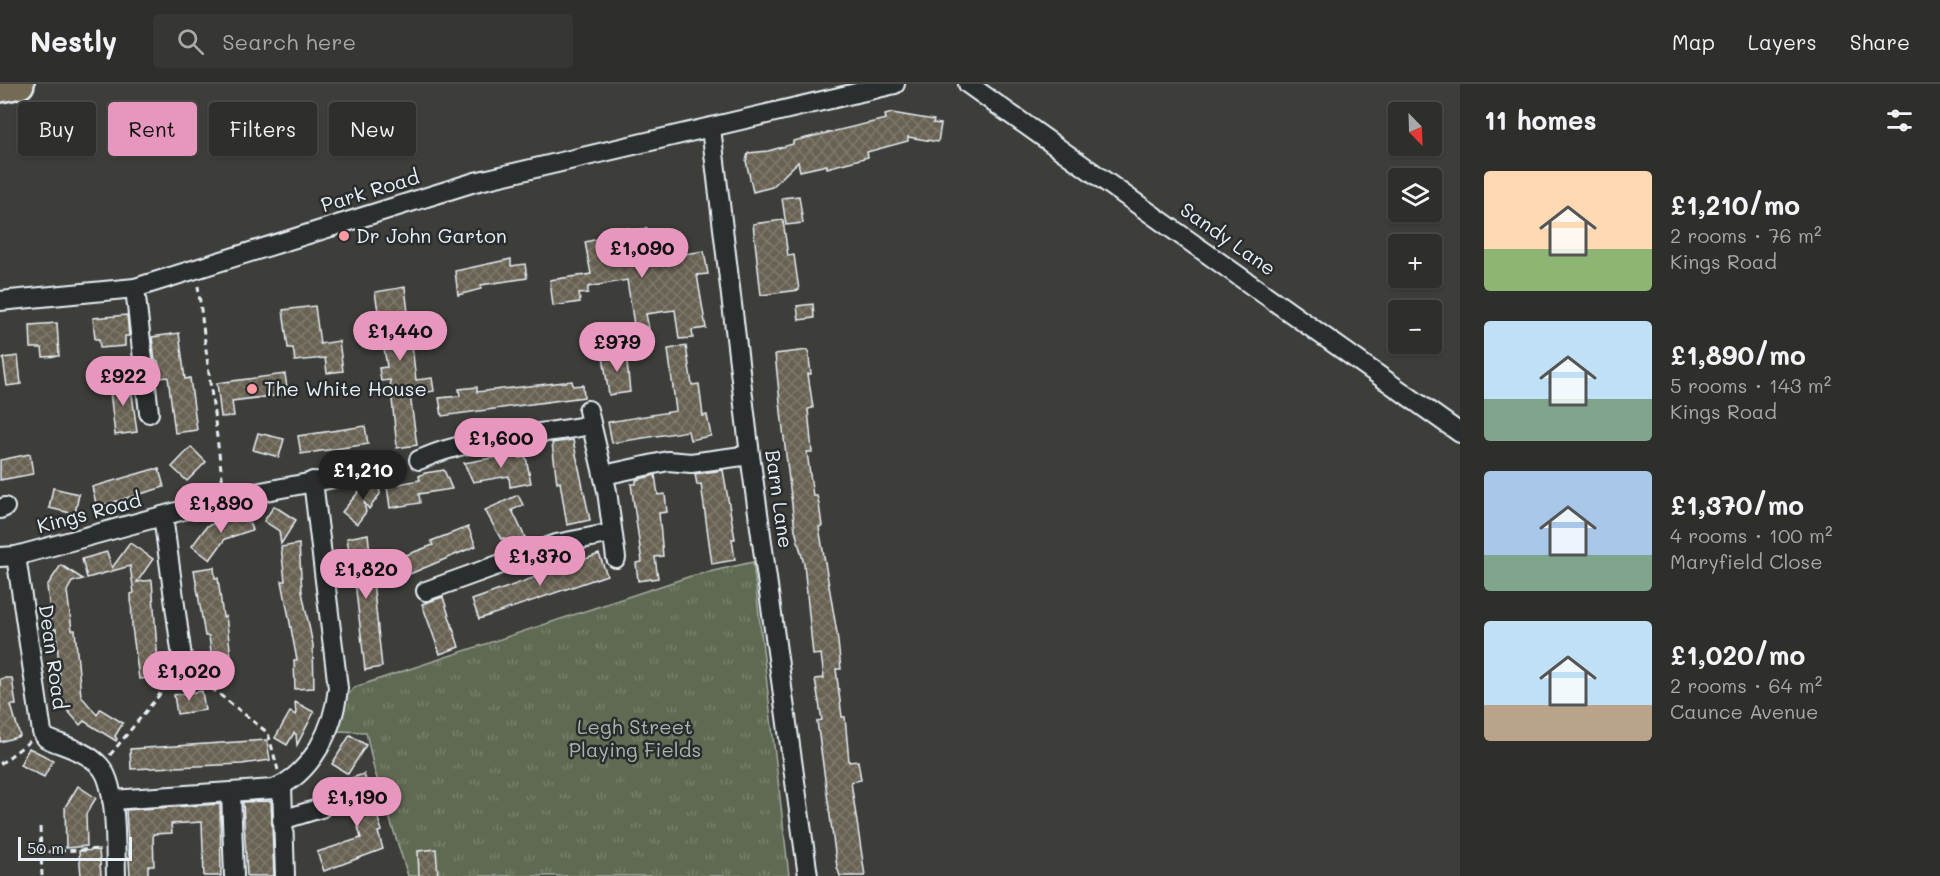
<!DOCTYPE html>
<meta charset="utf-8">
<style>
:root{--surface:#2e2e2b;--page:#363633;--text:#f1f3f6;--muted:#a7a8a9;--line:#494a47;--accent:#e797bd}
body{margin:0;font-family:Mali,sans-serif;background:var(--page);color:var(--text);height:100vh;display:flex;flex-direction:column;font-size:22px;white-space:nowrap}
*{box-sizing:border-box;margin:0}
p{font-size:20px;color:var(--muted)}
.icon{flex:none;width:33px;height:33px;fill:none;stroke:currentColor;stroke-width:2;stroke-linecap:round;stroke-linejoin:round}
.map{position:relative;flex:1;overflow:hidden}
.sheet{display:flex;flex-direction:column;background:var(--surface);width:480px}
.sheet>*{flex:none}
.guide{position:absolute;left:18px;top:18px;width:570px;height:54px;display:flex;gap:12px}
.needle{width:39px;rotate:157deg}
.tools{position:absolute;left:1388px;top:18px;display:grid;gap:12px}
.tools a{display:grid;place-items:center;width:54px;height:54px;border-radius:6px;background:var(--surface);box-shadow:0 2px 4px #0004,0 0 0 2px var(--line);font-size:30px}
.scale{position:absolute;left:18px;bottom:15px;width:114px;box-sizing:border-box;padding-left:6px;border:3px solid #e8f1f8;border-top:0;font-size:16px;line-height:21px;white-space:nowrap;color:#e8f1f8;-webkit-text-stroke:4px #2a2d2e;paint-order:stroke}
.price{position:absolute;translate:-50% -51px;padding:0 14px;border-radius:21px;background:var(--accent);color:#111;font-size:20px;line-height:39px;filter:drop-shadow(0 2px 3px #0008)}
.price::after{content:'';position:absolute;left:50%;top:36px;width:18px;height:14px;margin-left:-9px;background:inherit;clip-path:polygon(0 0,100% 0,50% 100%)}
.price.active{background:#222;color:#fff}
ul{padding:0;list-style:none}
li{display:flex;align-items:center;gap:18px;height:150px;padding:0 24px}
li span{display:grid;place-items:center;flex:none;width:168px;height:120px;border-radius:6px;color:#555}
li>.icon{margin-inline-start:auto}
span .icon{width:72px;height:72px;fill:#fffc;stroke-width:1}
li b{font-size:26px}
h2{display:flex;justify-content:space-between;align-items:center;height:72px;padding:0 24px;font-size:26px}
.pill{padding:0 21px;border-radius:6px;background:var(--surface);box-shadow:0 2px 4px #0004,0 0 0 2px var(--line);font-size:21px;line-height:54px}
.pill.active{background:var(--accent);color:#111}
header{display:flex;align-items:center;gap:36px;box-sizing:border-box;height:84px;padding:0 30px;background:var(--surface);border-bottom:2px solid var(--line)}
header strong{font-size:28px}
nav{display:flex;gap:33px;margin-inline-start:auto;font-size:21px}
.search{width:420px;height:54px;background:var(--page);display:flex;align-items:center;gap:15px;box-sizing:border-box;padding:0 21px;border-radius:6px;color:var(--muted);font-size:22px}
main{display:flex;flex:1;min-height:0}
.map>svg:first-child{display:block}
.park{fill:url(#park-tufts);stroke:#a4aea5;stroke-width:1.5}
.building{fill:url(#building-cross-hatch);stroke:#e8f1f8;stroke-width:1.5}
.lines{fill:none;stroke-linecap:round;stroke-linejoin:round}
.minor-casing{stroke:#e8f1f8;stroke-width:22}
.highway-casing{stroke:#e8f1f8;stroke-width:32}
.path{stroke:#e8f1f8;stroke-width:3;stroke-dasharray:6 4.5;stroke-linecap:butt}
.minor{stroke:#2a2d2e;stroke-width:18}
.highway{stroke:#746b52;stroke-width:27}
.poi-dot{fill:#ff9aa2;stroke:#2a2d2e;stroke-width:2}
.labels{text-anchor:middle;stroke-width:5;stroke-linejoin:round;paint-order:stroke}
.street-label{font-size:20px;fill:#e8f1f8;stroke:#2a2d2e}
.poi-label{font-size:20px;fill:#e8f1f8;stroke:#2a2d2e;text-anchor:start}
.park-label{font-size:20px;fill:#abb5ad;stroke:#2a2d2e}
</style>
<header>
<strong>Nestly</strong>
<div class="search"><svg class="icon" aria-label="search" viewBox="0 0 24 24"><circle cx="10" cy="10" r="6"/><path d="M15 15l6 6"/></svg>Search here</div>
<nav><a>Map</a><a>Layers</a><a>Share</a></nav>
</header>
<main>
<div class="map">
<svg width="1460" height="792" viewBox="0 0 1460 792">
<defs>
<pattern id="park-tufts" width="24" height="20" patternUnits="userSpaceOnUse" patternTransform="scale(1.5)"><rect width="24" height="20" fill="#606b52"/><path d="M3 7l-1-3M5 7V3M7 7l1-3M15 17l-1-3M17 17v-4M19 17l1-3" fill="none" stroke="#77816c"/></pattern>
<pattern id="building-cross-hatch" width="8" height="8" patternUnits="userSpaceOnUse" patternTransform="scale(1.5)"><rect width="8" height="8" fill="#696252"/><path d="M0 0l8 8M0 8l8-8" fill="none" stroke="#7e796c"/></pattern>
</defs>
<rect width="100%" height="100%" fill="#3d3d39"/>
<filter id="ink" filterUnits="userSpaceOnUse"><feTurbulence type="fractalNoise" baseFrequency=".0167" numOctaves="2"/><feDisplacementMap in="SourceGraphic" scale="12" xChannelSelector="R" yChannelSelector="G"/><feConvolveMatrix kernelMatrix="1 2 1 2 8 2 1 2 1" color-interpolation-filters="sRGB"/></filter>
<g filter="url(#ink)">
<path class="park" d="M 753,478 L 789,792 L 408,792 L 374,685 L 366,648 L 336,647 L 340,620 L 355,603 L 691,492 Z"/>
<g class="building">
<path d="M 892,29 L 934,36 L 933,39 L 941,40 L 938,58 L 908,53 L 908,57 L 867,68 L 868,73 L 827,84 L 827,81 L 800,87 L 798,78 L 772,103 L 753,108 L 746,77 L 748,69 L 768,67 L 793,60 L 793,57 L 886,35 L 885,31 Z"/>
<path d="M 799,112 L 803,139 L 786,141 L 782,114 Z"/>
<path d="M 783,136 L 788,172 L 794,171 L 799,206 L 761,211 L 753,140 Z"/>
<path d="M 629,144 L 630,147 L 647,144 L 649,152 L 654,151 L 658,174 L 704,167 L 708,190 L 697,191 L 706,244 L 692,246 L 693,254 L 679,255 L 675,226 L 646,230 L 649,245 L 635,247 L 627,196 L 588,203 L 588,209 L 579,210 L 580,218 L 553,222 L 550,196 L 591,190 L 585,158 L 607,153 L 606,148 Z"/>
<path d="M 511,175 L 511,182 L 525,180 L 527,194 L 481,201 L 481,205 L 458,211 L 455,187 Z"/>
<path d="M 405,203 L 416,296 L 432,294 L 434,307 L 410,311 L 417,361 L 397,364 L 390,296 L 381,297 L 379,284 L 387,283 L 375,208 Z"/>
<path d="M 813,220 L 814,234 L 799,236 L 797,222 Z"/>
<path d="M 315,222 L 320,260 L 339,257 L 343,287 L 327,289 L 325,274 L 295,277 L 293,264 L 288,264 L 283,226 Z"/>
<path d="M 127,231 L 129,252 L 125,252 L 125,262 L 100,264 L 99,255 L 95,255 L 93,234 Z"/>
<path d="M 57,239 L 59,272 L 43,273 L 42,264 L 31,264 L 30,241 Z"/>
<path d="M 179,249 L 185,295 L 190,294 L 197,346 L 175,349 L 168,293 L 161,294 L 158,277 L 155,277 L 152,253 Z"/>
<path d="M 686,262 L 692,301 L 699,300 L 703,332 L 707,331 L 711,352 L 690,356 L 688,347 L 612,359 L 608,338 L 676,327 L 668,265 Z"/>
<path d="M 808,266 L 811,290 L 808,290 L 813,324 L 808,325 L 812,368 L 807,368 L 813,412 L 817,412 L 819,420 L 822,442 L 819,443 L 837,549 L 841,585 L 836,585 L 842,633 L 845,633 L 849,678 L 858,677 L 861,696 L 851,698 L 865,792 L 840,792 L 837,783 L 817,637 L 822,636 L 815,595 L 824,594 L 821,570 L 813,571 L 804,480 L 795,446 L 782,337 L 775,270 Z"/>
<path d="M 626,268 L 630,308 L 609,311 L 603,272 Z"/>
<path d="M 18,272 L 21,300 L 7,302 L 3,274 Z"/>
<path d="M 285,290 L 288,310 L 232,317 L 234,332 L 221,333 L 217,299 Z"/>
<path d="M 130,295 L 137,348 L 115,351 L 109,298 Z"/>
<path d="M 572,297 L 573,302 L 583,301 L 584,313 L 442,332 L 439,314 L 460,312 L 459,305 L 477,303 L 477,308 Z"/>
<path d="M 365,342 L 368,360 L 301,370 L 298,352 Z"/>
<path d="M 258,349 L 284,355 L 279,373 L 253,366 Z"/>
<path d="M 573,356 L 590,436 L 567,441 L 560,398 L 557,399 L 552,359 Z"/>
<path d="M 191,363 L 206,378 L 187,397 L 172,383 Z"/>
<path d="M 519,369 L 520,374 L 526,373 L 531,399 L 510,403 L 509,392 L 473,398 L 464,379 Z"/>
<path d="M 30,370 L 33,390 L 0,396 L 0,376 Z"/>
<path d="M 154,385 L 159,385 L 164,403 L 97,423 L 92,403 Z"/>
<path d="M 444,386 L 452,405 L 419,410 L 420,419 L 390,424 L 387,402 L 420,396 L 419,392 L 425,389 Z"/>
<path d="M 723,386 L 735,455 L 732,455 L 735,476 L 712,480 L 701,400 L 697,401 L 695,390 Z"/>
<path d="M 655,391 L 658,411 L 665,410 L 667,428 L 659,429 L 663,472 L 655,473 L 658,494 L 638,497 L 636,479 L 642,478 L 631,400 L 636,400 L 636,396 Z"/>
<path d="M 378,394 L 380,410 L 369,425 L 364,418 L 366,428 L 357,440 L 342,428 L 365,400 Z"/>
<path d="M 53,404 L 79,410 L 75,430 L 49,424 Z"/>
<path d="M 518,411 L 523,421 L 512,426 L 525,453 L 507,460 L 504,454 L 501,455 L 485,426 Z"/>
<path d="M 274,422 L 296,436 L 281,460 L 279,447 L 264,437 Z"/>
<path d="M 246,429 L 252,446 L 225,455 L 210,476 L 192,462 L 207,442 Z"/>
<path d="M 468,443 L 476,462 L 398,495 L 390,477 L 433,461 L 431,457 Z"/>
<path d="M 368,450 L 382,583 L 365,586 L 353,480 L 351,480 L 347,454 Z"/>
<path d="M 130,459 L 153,475 L 137,498 L 152,496 L 159,593 L 139,595 L 132,543 L 131,510 L 134,509 L 130,482 L 87,494 L 82,475 L 107,468 L 112,484 Z"/>
<path d="M 299,460 L 302,508 L 313,561 L 314,604 L 295,605 L 294,576 L 297,576 L 282,497 L 285,497 L 281,463 Z"/>
<path d="M 599,470 L 607,491 L 479,535 L 472,516 Z"/>
<path d="M 61,481 L 83,495 L 72,498 L 67,507 L 72,546 L 75,546 L 81,612 L 97,631 L 100,625 L 123,639 L 115,652 L 117,655 L 116,657 L 84,637 L 80,641 L 62,620 L 56,545 L 52,545 L 47,502 Z"/>
<path d="M 214,483 L 215,494 L 218,494 L 223,533 L 226,532 L 233,589 L 214,591 L 209,552 L 205,552 L 194,486 Z"/>
<path d="M 443,513 L 459,563 L 440,570 L 422,520 Z"/>
<path d="M 4,594 L 12,594 L 16,621 L 11,621 L 20,652 L 0,658 L 0,595 Z"/>
<path d="M 202,607 L 205,626 L 177,630 L 174,611 Z"/>
<path d="M 295,618 L 314,628 L 297,661 L 296,650 L 294,649 L 287,661 L 275,654 L 290,628 L 296,631 Z"/>
<path d="M 350,651 L 366,661 L 348,690 L 332,680 Z"/>
<path d="M 267,656 L 270,676 L 242,680 L 131,685 L 130,665 Z"/>
<path d="M 29,664 L 53,676 L 44,693 L 20,681 Z"/>
<path d="M 364,690 L 382,747 L 378,748 L 383,765 L 324,787 L 317,768 L 361,754 L 345,696 Z"/>
<path d="M 78,702 L 96,714 L 86,730 L 87,762 L 66,764 L 65,723 Z"/>
<path d="M 271,717 L 274,792 L 247,792 L 243,718 Z"/>
<path d="M 220,720 L 221,792 L 204,792 L 202,738 L 171,740 L 172,749 L 153,750 L 154,782 L 148,782 L 148,792 L 130,792 L 126,726 Z"/>
<path d="M 436,765 L 438,792 L 419,792 L 418,767 Z"/>
<path d="M 99,766 L 101,792 L 81,792 L 79,767 Z"/>
</g>
<g class="lines">
<defs>
<g id="minor">
<path d="M 968,0 L 1460,349"/>
<path d="M 711,44 L 750,371 L 808,792"/>
<path d="M 135,204 L 149,329"/>
<path d="M 0,217 L 135,204 L 475,98 L 895,0"/>
<path d="M 588,326 L 607,407 L 616,474"/>
<path d="M 419,376 C 475,351 532,353 591,341"/>
<path d="M 604,391 L 668,377 L 691,379 L 750,371"/>
<path d="M 0,425 L 5,423"/>
<path d="M 163,432 L 183,581"/>
<path d="M 16,472 L 42,648 L 46,654 C 63,662 87,667 100,682 C 118,701 115,766 116,792"/>
<path d="M 0,473 L 16,472 L 224,415 L 366,388"/>
<path d="M 426,507 L 556,460 L 612,449"/>
<path d="M 282,702 L 285,792"/>
<path d="M 231,709 L 234,792"/>
<path d="M 112,716 L 274,705 C 313,689 334,643 338,604 L 313,397"/>
<path d="M 282,736 L 321,724"/>
</g>
<path id="highway" d="M 0,4 L 20,0"/>
</defs>
<use href="#minor" class="minor-casing"/>
<use href="#highway" class="highway-casing"/>
<g class="path">
<path d="M 198,202 L 223,401"/>
<path d="M 195,591 L 268,649 L 278,686"/>
<path d="M 110,671 L 174,593"/>
<path d="M 0,680 L 30,657"/>
<path d="M 40,743 L 41,768"/>
<path d="M 42,792 L 41,768 L 101,765"/>
</g>
<use href="#minor" class="minor"/>
<use href="#highway" class="highway"/>
</g>
</g>
<g class="poi-dot">
<circle cx="344" cy="152" r="6"/>
<circle cx="252" cy="305" r="6"/>
</g>
<g class="labels">
<g class="street-label">
<text transform="translate(370 107) rotate(-17)" y="7">Park Road</text>
<text transform="translate(1228 155) rotate(35)" y="7">Sandy Lane</text>
<text transform="translate(779 415) rotate(82)" y="7">Barn Lane</text>
<text transform="translate(89 429) rotate(-15)" y="7">Kings Road</text>
<text transform="translate(53 573) rotate(82)" y="7">Dean Road</text>
</g>
<g class="poi-label">
<text x="356" y="159">Dr John Garton</text>
<text x="264" y="312">The White House</text>
</g>
<g class="park-label">
<text x="635" y="650">Legh Street<tspan x="635" dy="23">Playing Fields</tspan></text>
</g>
</g>
</svg>
<div class="tools">
<a><svg class="needle" viewBox="-14 -14 28 28"><path d="M0-13l5 13h-10z" fill="#e53935"/><path d="M0 13l5-13h-10z" fill="#a7a8a9"/></svg></a>
<a><svg class="icon" aria-label="layers" viewBox="0 0 24 24"><path d="M12 4l9 5-9 5-9-5zM3 14l9 5 9-5"/></svg></a>
<a>+</a>
<a>−</a>
</div>
<div class="scale">50 m</div>
<b class="price" style="left:642px;top:195px">£1,090</b>
<b class="price" style="left:400px;top:278px">£1,440</b>
<b class="price" style="left:617px;top:289px">£979</b>
<b class="price" style="left:123px;top:323px">£922</b>
<b class="price" style="left:501px;top:385px">£1,600</b>
<b class="price active" style="left:363px;top:417px">£1,210</b>
<b class="price" style="left:221px;top:450px">£1,890</b>
<b class="price" style="left:540px;top:503px">£1,370</b>
<b class="price" style="left:366px;top:516px">£1,820</b>
<b class="price" style="left:189px;top:618px">£1,020</b>
<b class="price" style="left:357px;top:744px">£1,190</b>
<div class="guide">
<a class="pill">Buy</a>
<a class="pill active">Rent</a>
<a class="pill">Filters</a>
<a class="pill">New</a>
</div>
</div>
<section class="sheet">
<h2>11 homes<svg class="icon" aria-label="filters" viewBox="0 0 24 24"><path d="M4 7h16M4 17h16"/><circle cx="9" cy="7" r="2"/><circle cx="15" cy="17" r="2"/></svg></h2>
<ul>
<li><span style="background:linear-gradient(#ffd9b3 65%,#8fb573 0)"><svg class="icon" aria-label="home" viewBox="0 0 24 24"><path d="M3 11l9-7 9 7M6 9v11h12V9"/></svg></span><div><b>£1,210/mo</b><p>2 rooms · 76 m²</p><p>Kings Road</p></div></li>
<li><span style="background:linear-gradient(#bfe0f5 65%,#7fa58c 0)"><svg class="icon" aria-label="home" viewBox="0 0 24 24"><path d="M3 11l9-7 9 7M6 9v11h12V9"/></svg></span><div><b>£1,890/mo</b><p>5 rooms · 143 m²</p><p>Kings Road</p></div></li>
<li><span style="background:linear-gradient(#a9c7e8 70%,#7fa58c 0)"><svg class="icon" aria-label="home" viewBox="0 0 24 24"><path d="M3 11l9-7 9 7M6 9v11h12V9"/></svg></span><div><b>£1,370/mo</b><p>4 rooms · 100 m²</p><p>Maryfield Close</p></div></li>
<li><span style="background:linear-gradient(#bfe0f5 70%,#b9a48a 0)"><svg class="icon" aria-label="home" viewBox="0 0 24 24"><path d="M3 11l9-7 9 7M6 9v11h12V9"/></svg></span><div><b>£1,020/mo</b><p>2 rooms · 64 m²</p><p>Caunce Avenue</p></div></li>
</ul>
</section>
</main>
